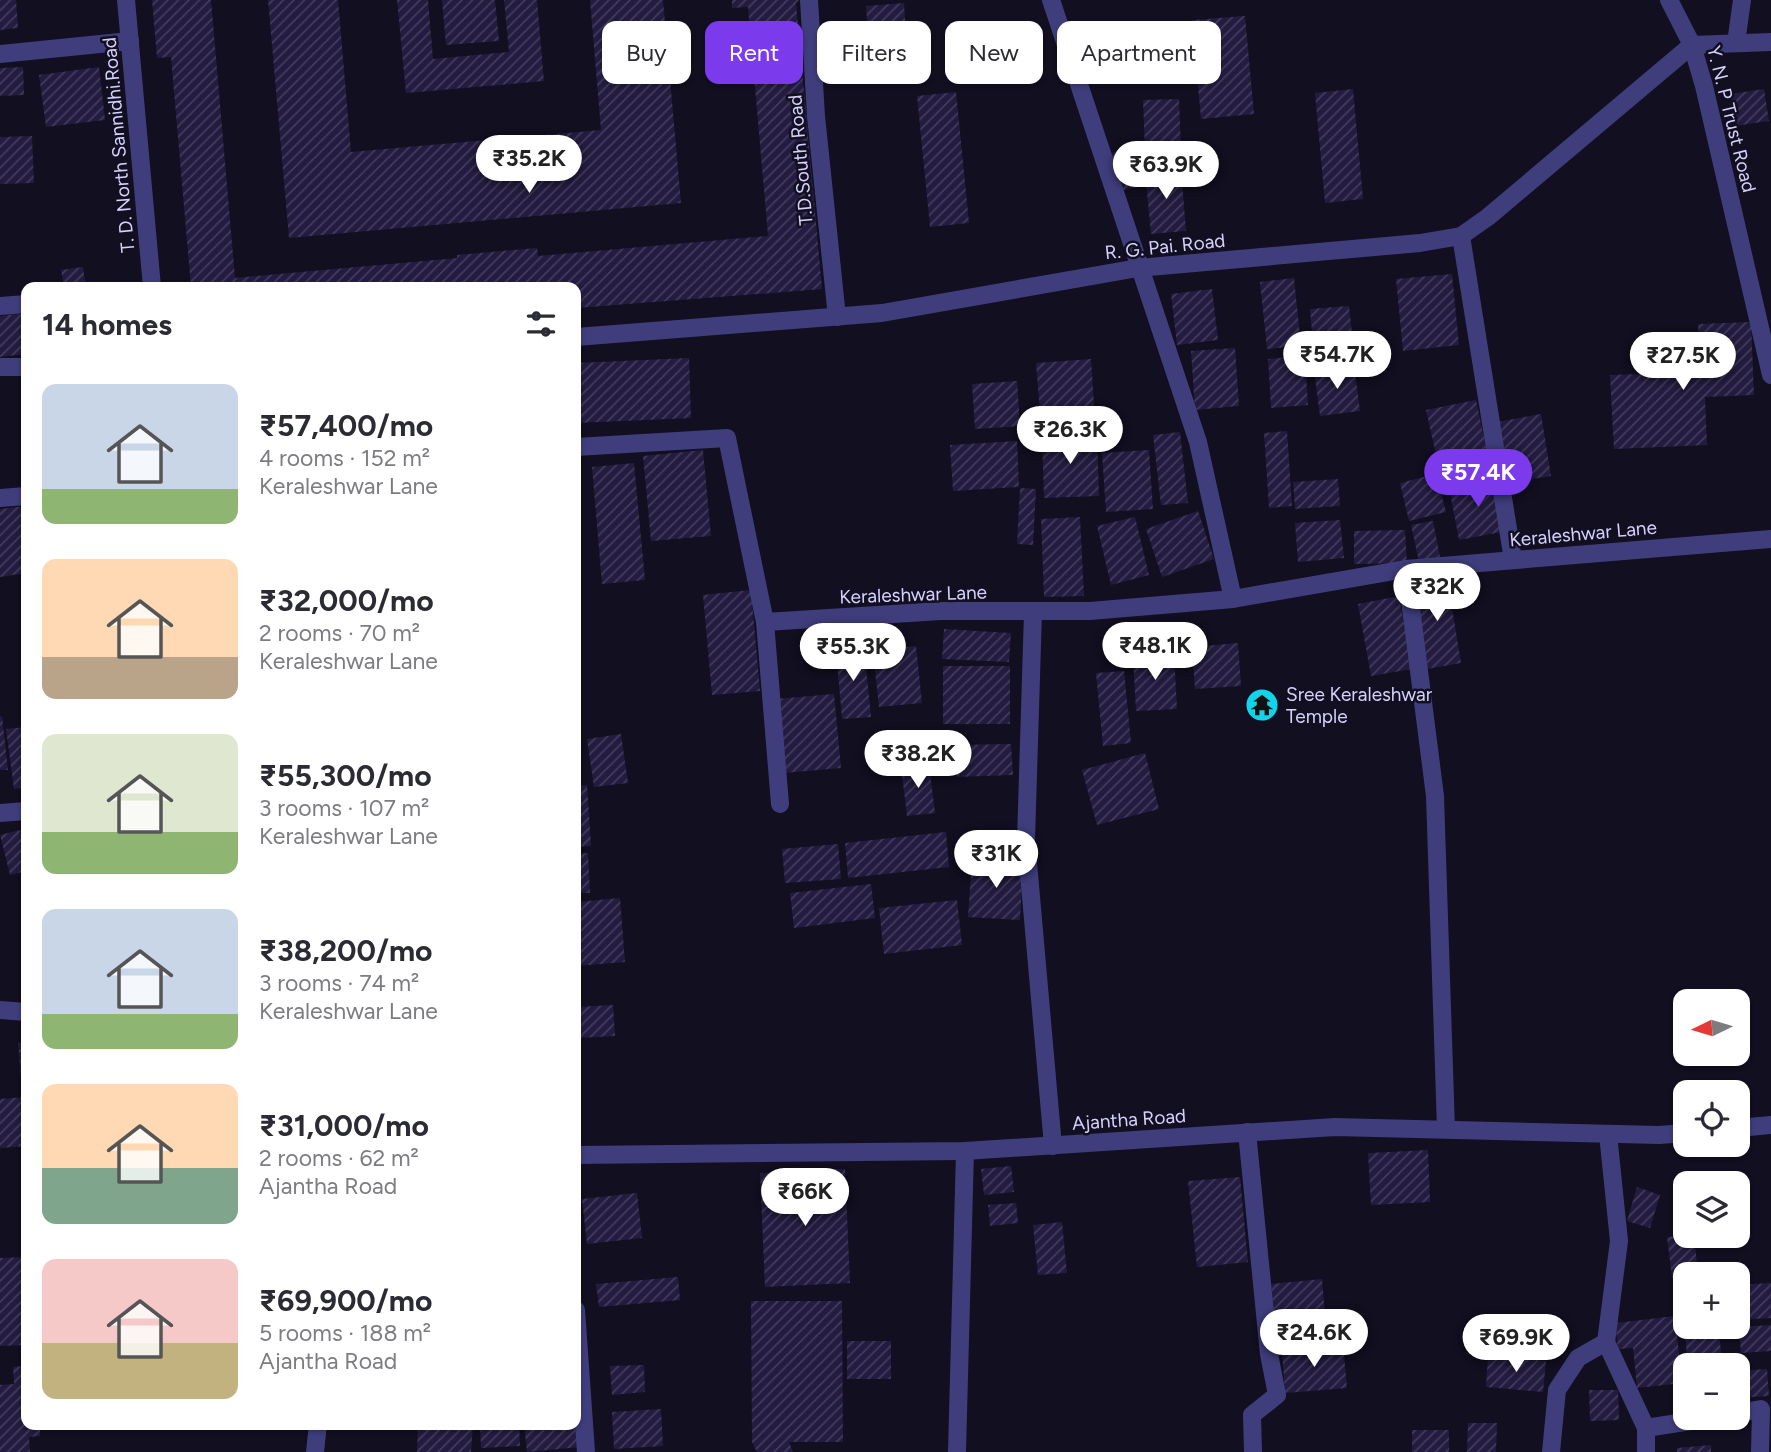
<!DOCTYPE html>
<meta charset="utf-8">
<style>
:root{--surface:#fff;--page:#f2f2f3;--text:#2b2b33;--muted:#7c7c81;--accent:#7c3aed}
body{margin:0;font-family:Figtree,sans-serif;background:var(--page);color:var(--text);height:100vh;display:flex;flex-direction:column;font-size:26px;white-space:nowrap}
*{box-sizing:border-box;margin:0}
p{font-size:23px;color:var(--muted)}
.icon{flex:none;width:38px;height:38px;fill:none;stroke:currentColor;stroke-width:2;stroke-linecap:round;stroke-linejoin:round}
.map{position:relative;flex:1;overflow:hidden}
.panel{position:absolute;left:21px;top:282px;width:560px;height:1148px;display:flex;flex-direction:column;background:var(--surface);border-radius:14px;box-shadow:0 2px 5px #0004}
.panel>*{flex:none}
.top-card{position:absolute;left:602px;top:21px;width:665px;height:63px;display:flex;gap:14px}
.needle{width:46px;rotate:265deg}
.fabs{position:absolute;left:1673px;top:989px;display:grid;gap:14px}
.fabs a{display:grid;place-items:center;width:77px;height:77px;border-radius:14px;background:var(--surface);box-shadow:0 2px 5px #0004;font-size:35px}
.price{position:absolute;translate:-50% -60px;padding:0 16px;border-radius:24px;background:#fff;color:#222;font-size:23px;line-height:46px;filter:drop-shadow(0 2px 4px #0008)}
.price::after{content:'';position:absolute;left:50%;top:42px;width:21px;height:16px;margin-left:-10px;background:inherit;clip-path:polygon(0 0,100% 0,50% 100%)}
.price.current{background:var(--accent);color:#fff}
ul{padding:0;list-style:none}
li{display:flex;align-items:center;gap:21px;height:175px;padding:0 21px}
li span{display:grid;place-items:center;flex:none;width:196px;height:140px;border-radius:14px;color:#555}
li>.icon{margin-inline-start:auto}
span .icon{width:84px;height:84px;fill:#fffc;stroke-width:1}
li b{font-size:30px}
h2{display:flex;justify-content:space-between;align-items:center;height:84px;padding:0 21px;font-size:30px}
.tag{padding:0 24px;border-radius:14px;background:var(--surface);box-shadow:0 2px 5px #0004;font-size:24px;line-height:63px}
.tag.current{background:var(--accent);color:#fff}
.map>svg:first-child{display:block}
.building{fill:url(#building-hatch)}
.lines{fill:none;stroke-linecap:round;stroke-linejoin:round}
.minor{stroke:#3f3d7c;stroke-width:18}
.labels{text-anchor:middle;stroke-width:5;stroke-linejoin:round;paint-order:stroke}
.street-label{font-size:19px;fill:#d5d1fc;stroke:#110f20}
.poi-label{font-size:19px;fill:#d5d1fc;stroke:#110f20;text-anchor:start}
</style>
<div class="map">
<svg width="1771" height="1452" viewBox="0 0 1771 1452">
<defs>
<pattern id="building-hatch" width="6" height="6" patternUnits="userSpaceOnUse" patternTransform="scale(1.75)"><rect width="6" height="6" fill="#231c40"/><path d="M-1 1l2-2M0 6l6-6M5 7l2-2" fill="none" stroke="#423c5c"/></pattern>
</defs>
<rect width="100%" height="100%" fill="#110f20"/>
<g class="building">
<path d="M 0,0 L 16,0 L 18,28 L 0,30 Z"/>
<path d="M 152,0 L 211,0 L 235,278 L 457,258 L 457,255 L 537,248 L 538,256 L 768,236 L 748,7 L 732,8 L 732,0 L 799,0 L 796,3 L 822,289 L 576,308 L 576,287 L 191,287 L 171,57 L 157,58 Z"/>
<path d="M 268,0 L 338,0 L 351,152 L 601,130 L 590,0 L 663,0 L 681,203 L 289,238 Z"/>
<path d="M 397,0 L 428,0 L 433,59 L 509,52 L 504,0 L 537,0 L 544,81 L 406,93 Z"/>
<path d="M 442,0 L 495,0 L 499,41 L 446,45 Z"/>
<path d="M 904,3 L 908,71 L 871,74 L 866,6 Z"/>
<path d="M 1245,16 L 1254,114 L 1201,119 L 1192,20 Z"/>
<path d="M 23,67 L 24,95 L 0,96 L 0,68 Z"/>
<path d="M 99,67 L 105,120 L 46,127 L 39,75 Z"/>
<path d="M 1353,89 L 1363,199 L 1325,203 L 1315,93 Z"/>
<path d="M 1764,89 L 1769,121 L 1734,126 L 1730,94 Z"/>
<path d="M 956,92 L 969,223 L 930,227 L 917,96 Z"/>
<path d="M 1179,99 L 1181,149 L 1145,151 L 1143,100 Z"/>
<path d="M 32,136 L 34,183 L 0,184 L 0,137 Z"/>
<path d="M 1130,148 L 1140,186 L 1121,191 L 1111,153 Z"/>
<path d="M 1181,169 L 1186,231 L 1151,234 L 1145,171 Z"/>
<path d="M 83,267 L 86,287 L 64,287 L 61,270 Z"/>
<path d="M 1452,274 L 1459,345 L 1403,351 L 1396,279 Z"/>
<path d="M 1294,278 L 1301,346 L 1267,349 L 1260,282 Z"/>
<path d="M 1212,289 L 1218,340 L 1177,345 L 1171,294 Z"/>
<path d="M 1349,306 L 1354,352 L 1314,356 L 1310,309 Z"/>
<path d="M 26,313 L 26,354 L 0,357 L 0,316 Z"/>
<path d="M 1751,322 L 1754,395 L 1705,397 L 1707,445 L 1614,449 L 1610,375 L 1700,372 L 1698,324 Z"/>
<path d="M 1235,348 L 1239,406 L 1195,410 L 1191,351 Z"/>
<path d="M 1305,356 L 1308,405 L 1271,408 L 1268,359 Z"/>
<path d="M 689,358 L 691,418 L 576,423 L 576,363 Z"/>
<path d="M 1091,359 L 1095,421 L 1041,425 L 1036,363 Z"/>
<path d="M 1354,365 L 1360,411 L 1320,416 L 1314,371 Z"/>
<path d="M 1017,381 L 1020,426 L 975,429 L 972,384 Z"/>
<path d="M 1476,400 L 1490,466 L 1441,477 L 1426,410 Z"/>
<path d="M 1541,414 L 1551,476 L 1506,483 L 1497,422 Z"/>
<path d="M 1287,431 L 1292,506 L 1269,508 L 1264,433 Z"/>
<path d="M 1180,432 L 1188,503 L 1161,505 L 1153,435 Z"/>
<path d="M 1097,435 L 1099,496 L 1044,498 L 1042,436 Z"/>
<path d="M 1017,441 L 1019,487 L 953,491 L 950,445 Z"/>
<path d="M 703,450 L 711,536 L 651,541 L 643,456 Z"/>
<path d="M 1149,450 L 1153,509 L 1106,512 L 1102,453 Z"/>
<path d="M 634,463 L 645,580 L 602,584 L 592,467 Z"/>
<path d="M 1436,474 L 1446,512 L 1409,521 L 1400,483 Z"/>
<path d="M 1497,478 L 1507,531 L 1459,540 L 1449,487 Z"/>
<path d="M 1338,479 L 1340,506 L 1295,509 L 1293,482 Z"/>
<path d="M 1020,488 L 1036,489 L 1033,545 L 1017,544 Z"/>
<path d="M 26,506 L 26,573 L 0,577 L 0,509 Z"/>
<path d="M 1198,511 L 1214,559 L 1162,577 L 1146,529 Z"/>
<path d="M 1080,517 L 1084,596 L 1044,597 L 1041,519 Z"/>
<path d="M 1135,517 L 1149,575 L 1111,585 L 1097,526 Z"/>
<path d="M 1340,520 L 1344,558 L 1298,562 L 1295,523 Z"/>
<path d="M 1433,521 L 1440,557 L 1419,562 L 1411,525 Z"/>
<path d="M 1405,530 L 1407,563 L 1354,564 L 1354,531 Z"/>
<path d="M 1447,577 L 1461,663 L 1427,669 L 1414,582 Z"/>
<path d="M 751,590 L 760,691 L 712,695 L 703,595 Z"/>
<path d="M 1399,596 L 1412,669 L 1371,676 L 1358,604 Z"/>
<path d="M 576,607 L 580,650 L 576,651 Z"/>
<path d="M 944,629 L 1011,633 L 1009,662 L 942,659 Z"/>
<path d="M 1238,643 L 1241,686 L 1195,689 L 1192,647 Z"/>
<path d="M 916,646 L 922,703 L 879,707 L 873,651 Z"/>
<path d="M 864,647 L 871,717 L 842,719 L 836,650 Z"/>
<path d="M 1174,653 L 1177,709 L 1136,711 L 1133,655 Z"/>
<rect x="943" y="666" width="67" height="58"/>
<path d="M 1124,671 L 1131,743 L 1103,746 L 1096,673 Z"/>
<path d="M 834,694 L 841,768 L 783,773 L 776,699 Z"/>
<path d="M 2,716 L 8,770 L 0,770 L 0,717 Z"/>
<path d="M 26,727 L 26,787 L 14,789 L 6,729 Z"/>
<path d="M 621,734 L 628,783 L 594,787 L 587,739 Z"/>
<path d="M 1011,744 L 1013,775 L 957,777 L 956,745 Z"/>
<path d="M 1145,753 L 1159,809 L 1097,825 L 1082,770 Z"/>
<path d="M 929,764 L 935,813 L 907,816 L 901,766 Z"/>
<path d="M 587,785 L 591,846 L 576,847 L 576,786 Z"/>
<path d="M 20,830 L 26,852 L 26,871 L 10,875 L 0,835 Z"/>
<path d="M 946,832 L 949,867 L 848,878 L 845,843 Z"/>
<path d="M 838,844 L 841,879 L 785,883 L 782,849 Z"/>
<path d="M 588,853 L 590,893 L 576,893 L 576,854 Z"/>
<path d="M 972,859 L 1023,862 L 1020,920 L 968,917 Z"/>
<path d="M 871,884 L 875,918 L 794,928 L 790,893 Z"/>
<path d="M 620,898 L 625,962 L 576,966 L 576,902 Z"/>
<path d="M 957,900 L 962,945 L 884,954 L 879,908 Z"/>
<path d="M 613,1005 L 615,1036 L 576,1038 L 576,1007 Z"/>
<path d="M 26,1042 L 26,1087 L 22,1088 L 18,1043 Z"/>
<path d="M 24,1097 L 26,1146 L 0,1148 L 0,1099 Z"/>
<path d="M 1428,1150 L 1430,1202 L 1371,1205 L 1368,1153 Z"/>
<path d="M 1011,1166 L 1014,1192 L 984,1195 L 981,1169 Z"/>
<path d="M 845,1169 L 850,1283 L 765,1287 L 760,1173 Z"/>
<path d="M 1240,1177 L 1248,1262 L 1197,1267 L 1188,1181 Z"/>
<path d="M 1637,1187 L 1660,1195 L 1650,1228 L 1627,1221 Z"/>
<path d="M 637,1193 L 642,1238 L 587,1244 L 582,1199 Z"/>
<path d="M 1016,1203 L 1018,1223 L 990,1226 L 988,1205 Z"/>
<path d="M 1062,1222 L 1067,1273 L 1038,1275 L 1033,1225 Z"/>
<path d="M 1685,1235 L 1694,1236 L 1698,1274 L 1672,1278 L 1667,1237 Z"/>
<path d="M 26,1257 L 26,1345 L 0,1346 L 0,1258 Z"/>
<path d="M 678,1277 L 680,1300 L 599,1307 L 596,1284 Z"/>
<path d="M 1322,1279 L 1327,1338 L 1276,1343 L 1271,1284 Z"/>
<path d="M 1771,1283 L 1771,1318 L 1738,1320 L 1738,1285 Z"/>
<path d="M 751,1301 L 842,1301 L 843,1442 L 789,1442 L 793,1452 L 757,1452 L 752,1442 Z"/>
<path d="M 1675,1316 L 1682,1383 L 1637,1388 L 1633,1348 L 1618,1349 L 1615,1323 Z"/>
<path d="M 1771,1325 L 1771,1351 L 1741,1353 L 1739,1327 Z"/>
<path d="M 1684,1326 L 1718,1326 L 1722,1360 L 1688,1365 Z"/>
<rect x="847" y="1341" width="44" height="38"/>
<path d="M 1343,1345 L 1347,1388 L 1285,1393 L 1282,1351 Z"/>
<path d="M 1488,1355 L 1546,1361 L 1543,1392 L 1486,1387 Z"/>
<path d="M 644,1365 L 645,1392 L 612,1395 L 610,1366 Z"/>
<path d="M 26,1366 L 26,1424 L 40,1424 L 40,1436 L 29,1437 L 30,1452 L 0,1452 L 0,1385 L 14,1384 L 13,1367 Z"/>
<path d="M 1767,1369 L 1769,1396 L 1738,1398 L 1738,1371 Z"/>
<path d="M 1589,1390 L 1618,1390 L 1619,1420 L 1590,1421 Z"/>
<path d="M 661,1409 L 663,1446 L 614,1449 L 612,1412 Z"/>
<path d="M 1468,1423 L 1497,1423 L 1496,1452 L 1467,1452 Z"/>
<path d="M 418,1424 L 473,1424 L 471,1452 L 417,1452 Z"/>
<path d="M 480,1424 L 519,1424 L 520,1446 L 481,1448 Z"/>
<path d="M 524,1424 L 576,1424 L 581,1447 L 527,1452 Z"/>
<rect x="1412" y="1430" width="37" height="22"/>
<path d="M 1711,1445 L 1711,1452 L 1677,1452 L 1677,1448 Z"/>
</g>
<g class="lines">
<g class="minor">
<path d="M 126,0 L 152,287"/>
<path d="M 809,0 L 816,116 L 837,317"/>
<path d="M 1051,0 L 1198,442 L 1233,599"/>
<path d="M 1669,0 L 1692,45 L 1704,86 L 1771,375"/>
<path d="M 1736,43 L 1742,0"/>
<path d="M 1692,45 L 1771,42"/>
<path d="M 0,54 L 130,41"/>
<path d="M 1461,236 L 1513,560"/>
<path d="M 0,306 L 26,304"/>
<path d="M 576,337 L 882,313 L 1138,268 L 1420,243 L 1461,236 L 1488,217 L 1692,45"/>
<path d="M 0,367 L 26,367"/>
<path d="M 576,447 L 727,438 L 765,622 L 941,611 L 1090,611 L 1233,599 L 1406,569 L 1771,539"/>
<path d="M 0,498 L 26,496"/>
<path d="M 1406,569 L 1435,796 L 1446,1129"/>
<path d="M 1033,612 L 1026,840 L 1053,1146"/>
<path d="M 765,622 L 780,804"/>
<path d="M 0,813 L 26,811"/>
<path d="M 0,1010 L 26,1012"/>
<path d="M 1738,1128 L 1771,1125"/>
<path d="M 1247,1132 L 1269,1354 L 1277,1395 L 1252,1415 L 1253,1452"/>
<path d="M 1608,1134 L 1619,1241 L 1606,1342 L 1646,1428 L 1646,1452"/>
<path d="M 576,1155 L 965,1151 L 1335,1127 L 1659,1135 L 1685,1133"/>
<path d="M 576,1310 L 586,1452"/>
<path d="M 1738,1413 L 1761,1409 L 1760,1452"/>
<path d="M 1646,1428 L 1710,1418"/>
<path d="M 315,1452 L 318,1424"/>
<path d="M 957,1452 L 965,1151"/>
<path d="M 1551,1452 L 1557,1390 L 1578,1358 L 1606,1342"/>
</g>
</g>
<defs>
<symbol id="temple-disc" viewBox="-11 -11 22 22"><circle r="9.5" fill="#10d5e8" stroke="#110f20"/><path d="M0-6L5-2H3V0L6.5 2.5H4V6H1.5V3h-3V6H-4V2.5H-6.5L-3 0V-2H-5Z" fill="#111"/></symbol>
</defs>
<g fill-rule="evenodd">
<use href="#temple-disc" x="1243" y="686" width="38" height="38"/>
</g>
<g class="labels">
<g class="street-label">
<text transform="translate(1732 119) rotate(76)" y="7">Y. N. P Trust Road</text>
<text transform="translate(118 145) rotate(-95)" y="7">T. D. North Sannidhi.Road</text>
<text transform="translate(800 160) rotate(-95)" y="7">T.D.South Road</text>
<text transform="translate(1165 246) rotate(-6)" y="7">R. G. Pai. Road</text>
<text transform="translate(1583 533) rotate(-5)" y="7">Keraleshwar Lane</text>
<text transform="translate(913 594) rotate(-2)" y="7">Keraleshwar Lane</text>
<text transform="translate(1129 1119) rotate(-4)" y="7">Ajantha Road</text>
</g>
<g class="poi-label">
<text x="1286" y="701">Sree Keraleshwar<tspan x="1286" dy="22">Temple</tspan></text>
</g>
</g>
</svg>
<div class="fabs">
<a><svg class="needle" viewBox="-14 -14 28 28"><path d="M0-13l5 13h-10z" fill="#e53935"/><path d="M0 13l5-13h-10z" fill="#7c7c81"/></svg></a>
<a><svg class="icon" aria-label="locate" viewBox="0 0 24 24"><circle cx="12" cy="12" r="6"/><path d="M12 2v4M12 18v4M2 12h4M18 12h4"/></svg></a>
<a><svg class="icon" aria-label="layers" viewBox="0 0 24 24"><path d="M12 4l9 5-9 5-9-5zM3 14l9 5 9-5"/></svg></a>
<a>+</a>
<a>−</a>
</div>
<b class="price" style="left:529px;top:195px">₹35.2K</b>
<b class="price" style="left:1166px;top:201px">₹63.9K</b>
<b class="price" style="left:1337px;top:391px">₹54.7K</b>
<b class="price" style="left:1683px;top:392px">₹27.5K</b>
<b class="price" style="left:1070px;top:466px">₹26.3K</b>
<b class="price current" style="left:1478px;top:509px">₹57.4K</b>
<b class="price" style="left:1437px;top:623px">₹32K</b>
<b class="price" style="left:1155px;top:682px">₹48.1K</b>
<b class="price" style="left:853px;top:683px">₹55.3K</b>
<b class="price" style="left:918px;top:790px">₹38.2K</b>
<b class="price" style="left:996px;top:890px">₹31K</b>
<b class="price" style="left:805px;top:1228px">₹66K</b>
<b class="price" style="left:1314px;top:1369px">₹24.6K</b>
<b class="price" style="left:1516px;top:1374px">₹69.9K</b>
<div class="top-card">
<a class="tag">Buy</a>
<a class="tag current">Rent</a>
<a class="tag">Filters</a>
<a class="tag">New</a>
<a class="tag">Apartment</a>
</div>
<section class="panel">
<h2>14 homes<svg class="icon" aria-label="filters" viewBox="0 0 24 24"><path d="M4 7h16M4 17h16"/><circle cx="9" cy="7" r="2"/><circle cx="15" cy="17" r="2"/></svg></h2>
<ul>
<li><span style="background:linear-gradient(#c9d6e8 75%,#8fb573 0)"><svg class="icon" aria-label="home" viewBox="0 0 24 24"><path d="M3 11l9-7 9 7M6 9v11h12V9"/></svg></span><div><b>₹57,400/mo</b><p>4 rooms · 152 m²</p><p>Keraleshwar Lane</p></div></li>
<li><span style="background:linear-gradient(#ffd9b3 70%,#b9a48a 0)"><svg class="icon" aria-label="home" viewBox="0 0 24 24"><path d="M3 11l9-7 9 7M6 9v11h12V9"/></svg></span><div><b>₹32,000/mo</b><p>2 rooms · 70 m²</p><p>Keraleshwar Lane</p></div></li>
<li><span style="background:linear-gradient(#dfe7d0 70%,#8fb573 0)"><svg class="icon" aria-label="home" viewBox="0 0 24 24"><path d="M3 11l9-7 9 7M6 9v11h12V9"/></svg></span><div><b>₹55,300/mo</b><p>3 rooms · 107 m²</p><p>Keraleshwar Lane</p></div></li>
<li><span style="background:linear-gradient(#c9d6e8 75%,#8fb573 0)"><svg class="icon" aria-label="home" viewBox="0 0 24 24"><path d="M3 11l9-7 9 7M6 9v11h12V9"/></svg></span><div><b>₹38,200/mo</b><p>3 rooms · 74 m²</p><p>Keraleshwar Lane</p></div></li>
<li><span style="background:linear-gradient(#ffd9b3 60%,#7fa58c 0)"><svg class="icon" aria-label="home" viewBox="0 0 24 24"><path d="M3 11l9-7 9 7M6 9v11h12V9"/></svg></span><div><b>₹31,000/mo</b><p>2 rooms · 62 m²</p><p>Ajantha Road</p></div></li>
<li><span style="background:linear-gradient(#f6c9c9 60%,#c2b280 0)"><svg class="icon" aria-label="home" viewBox="0 0 24 24"><path d="M3 11l9-7 9 7M6 9v11h12V9"/></svg></span><div><b>₹69,900/mo</b><p>5 rooms · 188 m²</p><p>Ajantha Road</p></div></li>
</ul>
</section>
</div>
